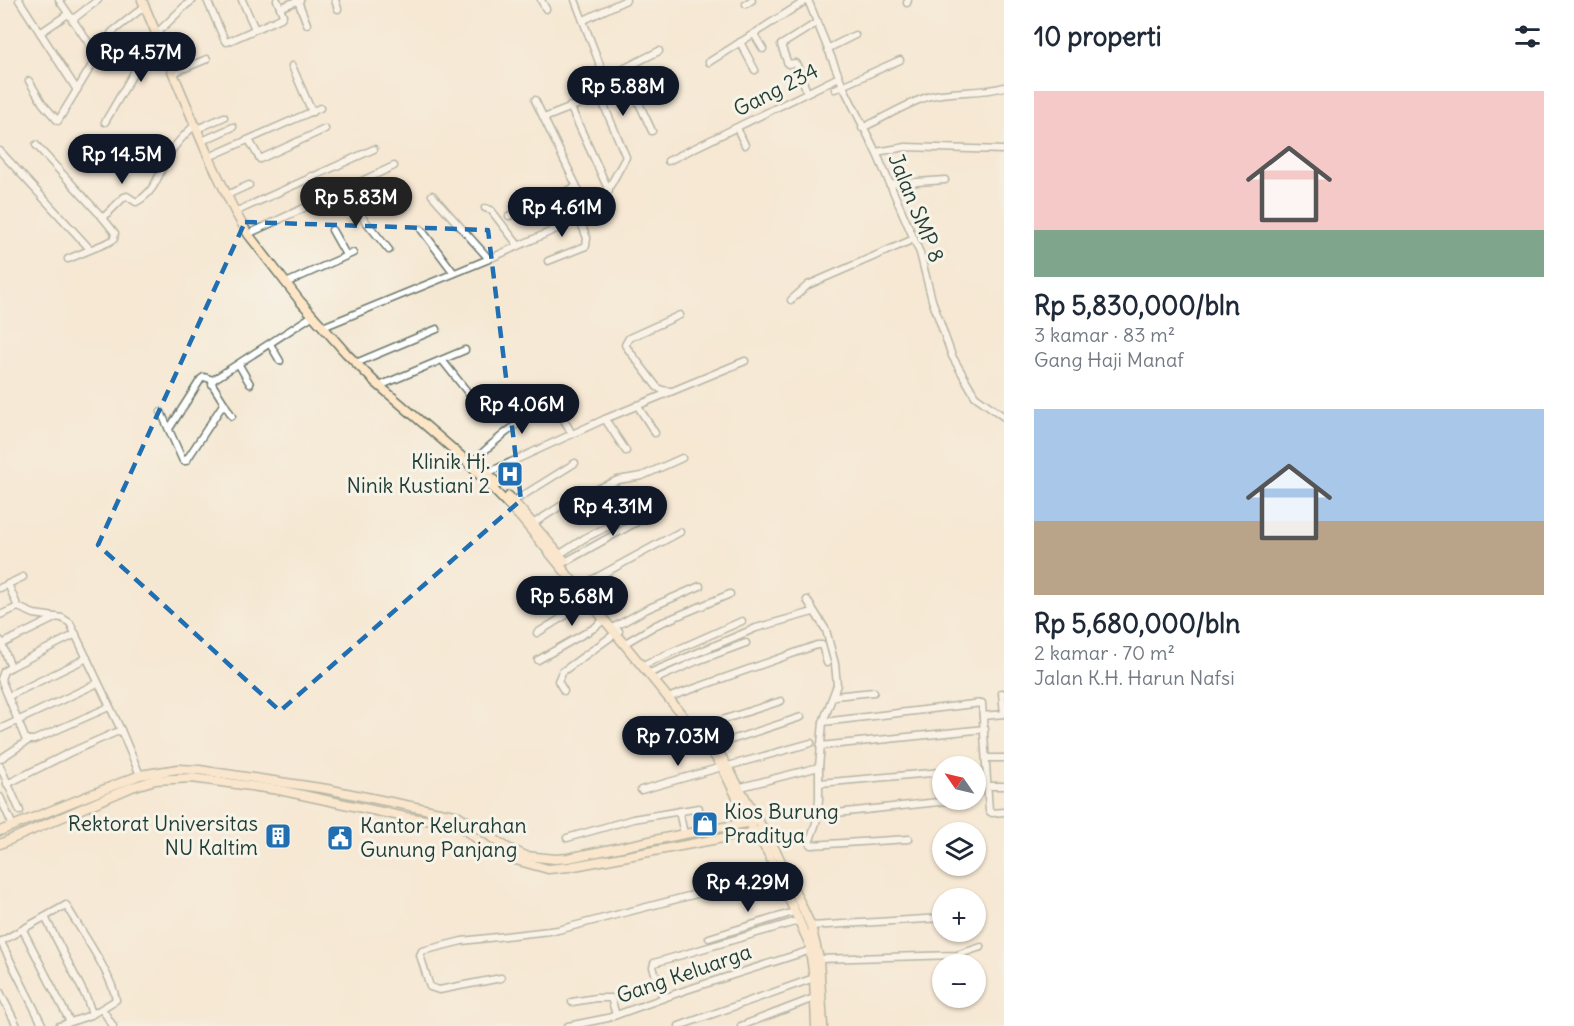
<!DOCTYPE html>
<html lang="id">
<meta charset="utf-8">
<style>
:root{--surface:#fff;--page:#f6f6f7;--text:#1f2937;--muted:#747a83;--accent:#111827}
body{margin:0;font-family:Delius,sans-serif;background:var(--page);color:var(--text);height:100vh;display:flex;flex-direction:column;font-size:22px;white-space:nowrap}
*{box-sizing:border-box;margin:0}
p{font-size:20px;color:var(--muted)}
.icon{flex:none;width:33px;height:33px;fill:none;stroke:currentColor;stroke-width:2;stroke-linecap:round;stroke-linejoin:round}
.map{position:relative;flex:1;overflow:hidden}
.side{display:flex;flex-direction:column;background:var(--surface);width:570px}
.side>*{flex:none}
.needle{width:39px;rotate:304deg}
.tools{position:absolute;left:932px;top:756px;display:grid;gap:12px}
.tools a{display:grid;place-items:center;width:54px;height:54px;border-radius:50%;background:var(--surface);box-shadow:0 2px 4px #0004;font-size:30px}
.price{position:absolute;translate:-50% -51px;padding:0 14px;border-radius:21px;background:var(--accent);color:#fff;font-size:20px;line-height:39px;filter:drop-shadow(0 2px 3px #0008)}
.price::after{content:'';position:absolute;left:50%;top:36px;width:18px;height:14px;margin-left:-9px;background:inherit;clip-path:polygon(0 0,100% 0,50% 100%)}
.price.current{background:#222;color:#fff}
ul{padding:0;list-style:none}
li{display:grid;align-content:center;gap:12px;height:318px;padding:0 30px}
li span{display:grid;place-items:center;height:186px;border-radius:0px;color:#555}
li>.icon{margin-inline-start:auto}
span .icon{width:108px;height:108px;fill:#fffc;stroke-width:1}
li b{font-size:26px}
h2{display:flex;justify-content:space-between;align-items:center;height:72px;padding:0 30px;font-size:26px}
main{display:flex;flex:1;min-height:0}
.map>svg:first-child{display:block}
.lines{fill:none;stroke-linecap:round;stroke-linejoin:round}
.minor-casing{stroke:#6a796c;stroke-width:9}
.secondary-casing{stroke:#6a796c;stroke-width:11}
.minor{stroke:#fff;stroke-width:6}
.secondary{stroke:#fde5c5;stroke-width:8}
.marked{fill:none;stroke:#1f6fb2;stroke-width:4.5;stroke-dasharray:12 8;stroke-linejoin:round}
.labels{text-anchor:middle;stroke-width:6;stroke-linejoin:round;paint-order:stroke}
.street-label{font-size:21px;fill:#1f3d34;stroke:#f7f3e8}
.poi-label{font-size:21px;fill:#1f3d34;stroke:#f7f3e8;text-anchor:end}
</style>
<main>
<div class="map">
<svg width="1004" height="1026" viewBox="0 0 1004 1026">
<rect width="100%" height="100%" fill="#f7f3e8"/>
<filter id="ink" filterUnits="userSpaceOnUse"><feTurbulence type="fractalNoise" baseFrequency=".0167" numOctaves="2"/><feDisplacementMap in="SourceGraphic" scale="12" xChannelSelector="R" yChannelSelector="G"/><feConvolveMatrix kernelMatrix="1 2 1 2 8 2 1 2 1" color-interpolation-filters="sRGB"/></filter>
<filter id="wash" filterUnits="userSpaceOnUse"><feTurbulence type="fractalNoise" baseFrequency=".008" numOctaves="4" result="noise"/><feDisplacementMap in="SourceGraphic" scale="24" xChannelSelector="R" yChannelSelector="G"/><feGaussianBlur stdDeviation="1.35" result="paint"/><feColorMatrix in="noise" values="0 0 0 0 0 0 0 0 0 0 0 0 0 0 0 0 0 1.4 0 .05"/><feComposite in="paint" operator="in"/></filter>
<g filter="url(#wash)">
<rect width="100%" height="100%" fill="#f5e8d3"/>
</g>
<g filter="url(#ink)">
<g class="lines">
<defs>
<g id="minor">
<path d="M 19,0 L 77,90"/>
<path d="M 59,0 L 97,55"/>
<path d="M 207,0 L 225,41 L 227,42 L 281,18 L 283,15 L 277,0"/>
<path d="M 242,0 L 255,29"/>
<path d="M 335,0 L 338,9"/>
<path d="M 541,0 L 546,9"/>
<path d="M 575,0 L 605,78"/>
<path d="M 808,0 L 843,86 L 876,152 L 920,253 L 932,300 L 952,356 L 975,396 L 1004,417"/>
<path d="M 298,1 L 307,24"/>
<path d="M 907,3 L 908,0"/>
<path d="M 746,4 L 752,0"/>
<path d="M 281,7 L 300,0"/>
<path d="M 72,20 L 98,0"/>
<path d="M 584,20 L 626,0"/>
<path d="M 40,33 L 68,14"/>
<path d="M 754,34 L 763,49"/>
<path d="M 740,42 L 755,70"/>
<path d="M 829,48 L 855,35"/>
<path d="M 709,62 L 807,0"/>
<path d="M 292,66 L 312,112"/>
<path d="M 623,69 L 659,51"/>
<path d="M 173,73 L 207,59"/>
<path d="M 605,78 L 623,69 L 652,131"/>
<path d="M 29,81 L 43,104 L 58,121 L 112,32 L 145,6"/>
<path d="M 835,89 L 900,60"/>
<path d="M 807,92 L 797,65 L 795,63 L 788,64 L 781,45 L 818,22"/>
<path d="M 535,100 L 590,214"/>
<path d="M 570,106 L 609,191"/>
<path d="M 544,118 L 600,96"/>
<path d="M 105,122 L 157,33 L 186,5 L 193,0"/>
<path d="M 737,128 L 745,145"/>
<path d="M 862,128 C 884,118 907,103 930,96 C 954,90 980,94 1004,87"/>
<path d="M 197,129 L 224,117"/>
<path d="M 249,140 L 260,159 L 325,129"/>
<path d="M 202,141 L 233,127"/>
<path d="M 36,145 L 103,218"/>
<path d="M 0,151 L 90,249"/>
<path d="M 876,152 L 906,147 L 1004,150"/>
<path d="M 209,157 L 320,108"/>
<path d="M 668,161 L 839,77"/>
<path d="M 311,176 L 322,200"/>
<path d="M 889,184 L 945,180"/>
<path d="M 341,191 L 389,250"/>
<path d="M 227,195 L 249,185"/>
<path d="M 432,195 L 489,259"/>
<path d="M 485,208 L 491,210 L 518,245"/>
<path d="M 235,212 L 374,149"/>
<path d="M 509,216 L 576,187"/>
<path d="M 421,229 L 454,273"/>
<path d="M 332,230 L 346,255"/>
<path d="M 248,234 L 394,166"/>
<path d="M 68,259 L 109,242 L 114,239 L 115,233 L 103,218 L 124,197 L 127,196 L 136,202 C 156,192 159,172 169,155 C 176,143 185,134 195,125"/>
<path d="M 548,261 L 586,246 L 587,238 L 579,218"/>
<path d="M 286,283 L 353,253"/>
<path d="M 791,300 L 808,285 L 914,239"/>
<path d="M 323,327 L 489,259 L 590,214 L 599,206 L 626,157 L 600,96 L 605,78"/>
<path d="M 270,344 L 280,361"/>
<path d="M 442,360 L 469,394"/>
<path d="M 356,363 L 437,329"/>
<path d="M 239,365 L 250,384"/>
<path d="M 384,384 L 465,350"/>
<path d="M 670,391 L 662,390 L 657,387 L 625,345 L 629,338 L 680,315"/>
<path d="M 224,403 L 232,416"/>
<path d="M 637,405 L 655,433"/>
<path d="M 161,412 L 183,461 L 186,461 L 224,403 L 212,384 L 213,380 L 312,316"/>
<path d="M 605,419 L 626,451"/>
<path d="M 169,429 L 201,379 L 204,377 L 213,380"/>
<path d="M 474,461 C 486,449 538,400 556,411 C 563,416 568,427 572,434"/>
<path d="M 487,473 L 605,419 L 745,361"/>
<path d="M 514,501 L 575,463"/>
<path d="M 531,525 L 567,502 L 618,480 L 642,476 L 682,458"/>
<path d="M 557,556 L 585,538 L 661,500"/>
<path d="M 565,562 L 644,518"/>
<path d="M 8,584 L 18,607"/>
<path d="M 579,587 L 680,532"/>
<path d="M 0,588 L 23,577"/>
<path d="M 807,600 L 826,630 L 835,664 L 837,685 L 823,722 L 819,767 L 819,800 L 816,823 L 809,843 L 811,845 L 909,839"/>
<path d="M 0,615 L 18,607 L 34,614 L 62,618 L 70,623 L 121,730 L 140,775"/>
<path d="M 616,626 L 647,609 L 700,586"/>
<path d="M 537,633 L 594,598"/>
<path d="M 0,640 L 11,667 L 4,671 L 1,679 L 25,738 L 29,740"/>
<path d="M 627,642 L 656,625 L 730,594"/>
<path d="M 2,644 L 57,617"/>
<path d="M 538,660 L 594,628 L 605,619"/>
<path d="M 645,664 L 742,621"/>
<path d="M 11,667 L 76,634"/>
<path d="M 652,672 L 756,628 L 813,612"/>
<path d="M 654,680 L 697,661 L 746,643"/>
<path d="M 564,691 L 558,681 L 562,672 L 619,631"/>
<path d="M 9,696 L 87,658"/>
<path d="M 673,696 L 817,645 L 822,645 L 827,663"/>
<path d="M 834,696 L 874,692"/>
<path d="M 983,716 L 1004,714 L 1002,693"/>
<path d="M 823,722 L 982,703 L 989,811 L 992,813 L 1004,812"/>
<path d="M 0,729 L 98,683"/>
<path d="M 701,730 L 725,719 L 781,701"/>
<path d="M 713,746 L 801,717"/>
<path d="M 820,746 L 985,729"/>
<path d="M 986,758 L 1004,758"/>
<path d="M 0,759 L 29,740 L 34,740 L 109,707"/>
<path d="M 0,766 L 20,811"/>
<path d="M 728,766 L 811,743"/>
<path d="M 820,783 L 942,772"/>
<path d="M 7,784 L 71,752 L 121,730"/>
<path d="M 987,786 L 1004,786"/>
<path d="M 737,788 L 819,767"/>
<path d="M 641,790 L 722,767"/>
<path d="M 0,797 L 13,826"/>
<path d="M 679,811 L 684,834"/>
<path d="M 818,815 L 957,800"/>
<path d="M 567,838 L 633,819 L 699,808"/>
<path d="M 753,890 L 780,883"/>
<path d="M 45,917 L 87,999 L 91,1011 L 91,1015"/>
<path d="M 811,926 L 942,918"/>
<path d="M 23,930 L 70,1022"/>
<path d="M 709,938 L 794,912"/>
<path d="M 0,942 L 66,905 C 80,930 112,974 116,1000 L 91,1015 L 59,1026"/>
<path d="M 1,942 L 43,1026"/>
<path d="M 819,959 L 957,955 L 981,947"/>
<path d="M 501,978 L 439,990 L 430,987 L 420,955 L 422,951 L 462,941 L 558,930 L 777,873"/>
<path d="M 0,992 L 17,1026"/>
<path d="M 663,998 L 653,967 L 654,963 L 798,921"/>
<path d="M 572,1002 L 596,998 L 611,998 L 616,1015"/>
<path d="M 102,1009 L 113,1026"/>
<path d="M 568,1026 L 608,1018 L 686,990 L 811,950"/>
<path d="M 679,1026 L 814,978"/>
<path d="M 741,1026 L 814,998"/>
</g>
<g id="secondary">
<path d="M 142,0 L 206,151 L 235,212 L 248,234 L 300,301 L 346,353 L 375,382 L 461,456 L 521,518 L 710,749 L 722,767 L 749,822 L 768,853 L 809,943 L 814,978 L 816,1026"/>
<path d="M 473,460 L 498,484"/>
<path d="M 509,496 L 565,561"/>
<path d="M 721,756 L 777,853 L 811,926 L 819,959 L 823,1026"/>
<path d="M 0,831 L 140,775 L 178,769 L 199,770 L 327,789 L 459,816 L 508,848 L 526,856 L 555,859 L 568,858 L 684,834 L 752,822"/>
<path d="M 0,844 L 132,787 L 155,780 L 192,778 L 279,790 L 405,817 L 447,823 L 459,826 L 490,848 L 512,859 L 548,869 L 569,867 L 760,831"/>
</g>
</defs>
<use href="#minor" class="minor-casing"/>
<use href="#secondary" class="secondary-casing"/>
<use href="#minor" class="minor"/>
<use href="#secondary" class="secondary"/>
</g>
</g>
<path d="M0 0H1004V1026H0ZM 245,222 L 488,230 L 521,500 L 280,711 L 98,545 Z" fill="#f5e8d3" fill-opacity=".55" fill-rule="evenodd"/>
<path class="marked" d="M 245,222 L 488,230 L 521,500 L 280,711 L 98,545 Z"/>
<defs>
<symbol id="hospital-square" viewBox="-11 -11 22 22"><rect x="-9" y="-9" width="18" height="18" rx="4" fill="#1f6fb2" stroke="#f7f3e8"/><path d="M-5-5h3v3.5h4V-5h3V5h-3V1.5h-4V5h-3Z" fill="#fff"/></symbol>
<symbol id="shop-square" viewBox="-11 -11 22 22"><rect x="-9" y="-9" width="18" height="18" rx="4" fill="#1f6fb2" stroke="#f7f3e8"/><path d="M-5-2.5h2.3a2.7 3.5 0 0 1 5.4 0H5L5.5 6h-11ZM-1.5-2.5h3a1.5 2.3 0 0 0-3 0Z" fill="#fff"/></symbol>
<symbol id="building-square" viewBox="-11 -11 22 22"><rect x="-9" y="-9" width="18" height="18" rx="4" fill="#1f6fb2" stroke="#f7f3e8"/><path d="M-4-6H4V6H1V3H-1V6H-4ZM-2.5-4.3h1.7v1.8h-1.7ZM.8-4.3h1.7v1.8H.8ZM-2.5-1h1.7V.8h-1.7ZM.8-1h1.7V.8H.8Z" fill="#fff"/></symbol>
<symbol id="civic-square" viewBox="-11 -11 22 22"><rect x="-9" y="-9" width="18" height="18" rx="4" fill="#1f6fb2" stroke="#f7f3e8"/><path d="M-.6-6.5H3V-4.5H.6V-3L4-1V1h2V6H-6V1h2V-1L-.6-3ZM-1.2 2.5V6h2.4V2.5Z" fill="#fff"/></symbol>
</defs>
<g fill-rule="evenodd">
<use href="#hospital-square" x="495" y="459" width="30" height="30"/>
<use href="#shop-square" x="690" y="809" width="30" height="30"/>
<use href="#building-square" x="263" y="821" width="30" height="30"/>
<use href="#civic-square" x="325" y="823" width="30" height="30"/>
</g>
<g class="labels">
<g class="street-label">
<text transform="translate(776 90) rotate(-27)" y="7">Gang 234</text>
<text transform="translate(916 208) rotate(68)" y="7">Jalan SMP 8</text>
<text transform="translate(684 974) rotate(-19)" y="7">Gang Keluarga</text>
</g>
<g class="poi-label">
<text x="490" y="469">Klinik Hj.<tspan x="490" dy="24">Ninik Kustiani 2</tspan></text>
<text x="724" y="819" text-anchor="start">Kios Burung<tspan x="724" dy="24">Praditya</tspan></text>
<text x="258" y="831">Rektorat Universitas<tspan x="258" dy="24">NU Kaltim</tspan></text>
<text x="360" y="833" text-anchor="start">Kantor Kelurahan<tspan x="360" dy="24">Gunung Panjang</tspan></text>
</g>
</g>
</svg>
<div class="tools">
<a><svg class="needle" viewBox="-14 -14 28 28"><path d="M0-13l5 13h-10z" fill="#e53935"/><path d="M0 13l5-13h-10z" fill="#747a83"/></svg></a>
<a><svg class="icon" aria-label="layers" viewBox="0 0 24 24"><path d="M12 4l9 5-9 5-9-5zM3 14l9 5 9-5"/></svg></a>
<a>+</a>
<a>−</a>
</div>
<b class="price" style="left:141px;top:83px">Rp 4.57M</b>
<b class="price" style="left:623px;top:117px">Rp 5.88M</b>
<b class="price" style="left:122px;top:185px">Rp 14.5M</b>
<b class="price current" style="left:356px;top:228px">Rp 5.83M</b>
<b class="price" style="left:562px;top:238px">Rp 4.61M</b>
<b class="price" style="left:522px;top:435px">Rp 4.06M</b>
<b class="price" style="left:613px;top:537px">Rp 4.31M</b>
<b class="price" style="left:572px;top:627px">Rp 5.68M</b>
<b class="price" style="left:678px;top:767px">Rp 7.03M</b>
<b class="price" style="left:748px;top:913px">Rp 4.29M</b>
</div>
<section class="side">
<h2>10 properti<svg class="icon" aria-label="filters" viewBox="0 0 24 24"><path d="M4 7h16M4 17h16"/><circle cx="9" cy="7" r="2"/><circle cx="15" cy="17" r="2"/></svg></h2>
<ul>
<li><span style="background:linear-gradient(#f6c9c9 75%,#7fa58c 0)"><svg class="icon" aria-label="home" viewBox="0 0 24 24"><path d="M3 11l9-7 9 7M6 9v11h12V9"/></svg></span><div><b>Rp 5,830,000/bln</b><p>3 kamar · 83 m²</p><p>Gang Haji Manaf</p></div></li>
<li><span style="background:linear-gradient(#a9c7e8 60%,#b9a48a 0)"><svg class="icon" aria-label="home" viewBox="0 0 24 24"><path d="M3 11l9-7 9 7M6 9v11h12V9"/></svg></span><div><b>Rp 5,680,000/bln</b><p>2 kamar · 70 m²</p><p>Jalan K.H. Harun Nafsi</p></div></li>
</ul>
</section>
</main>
